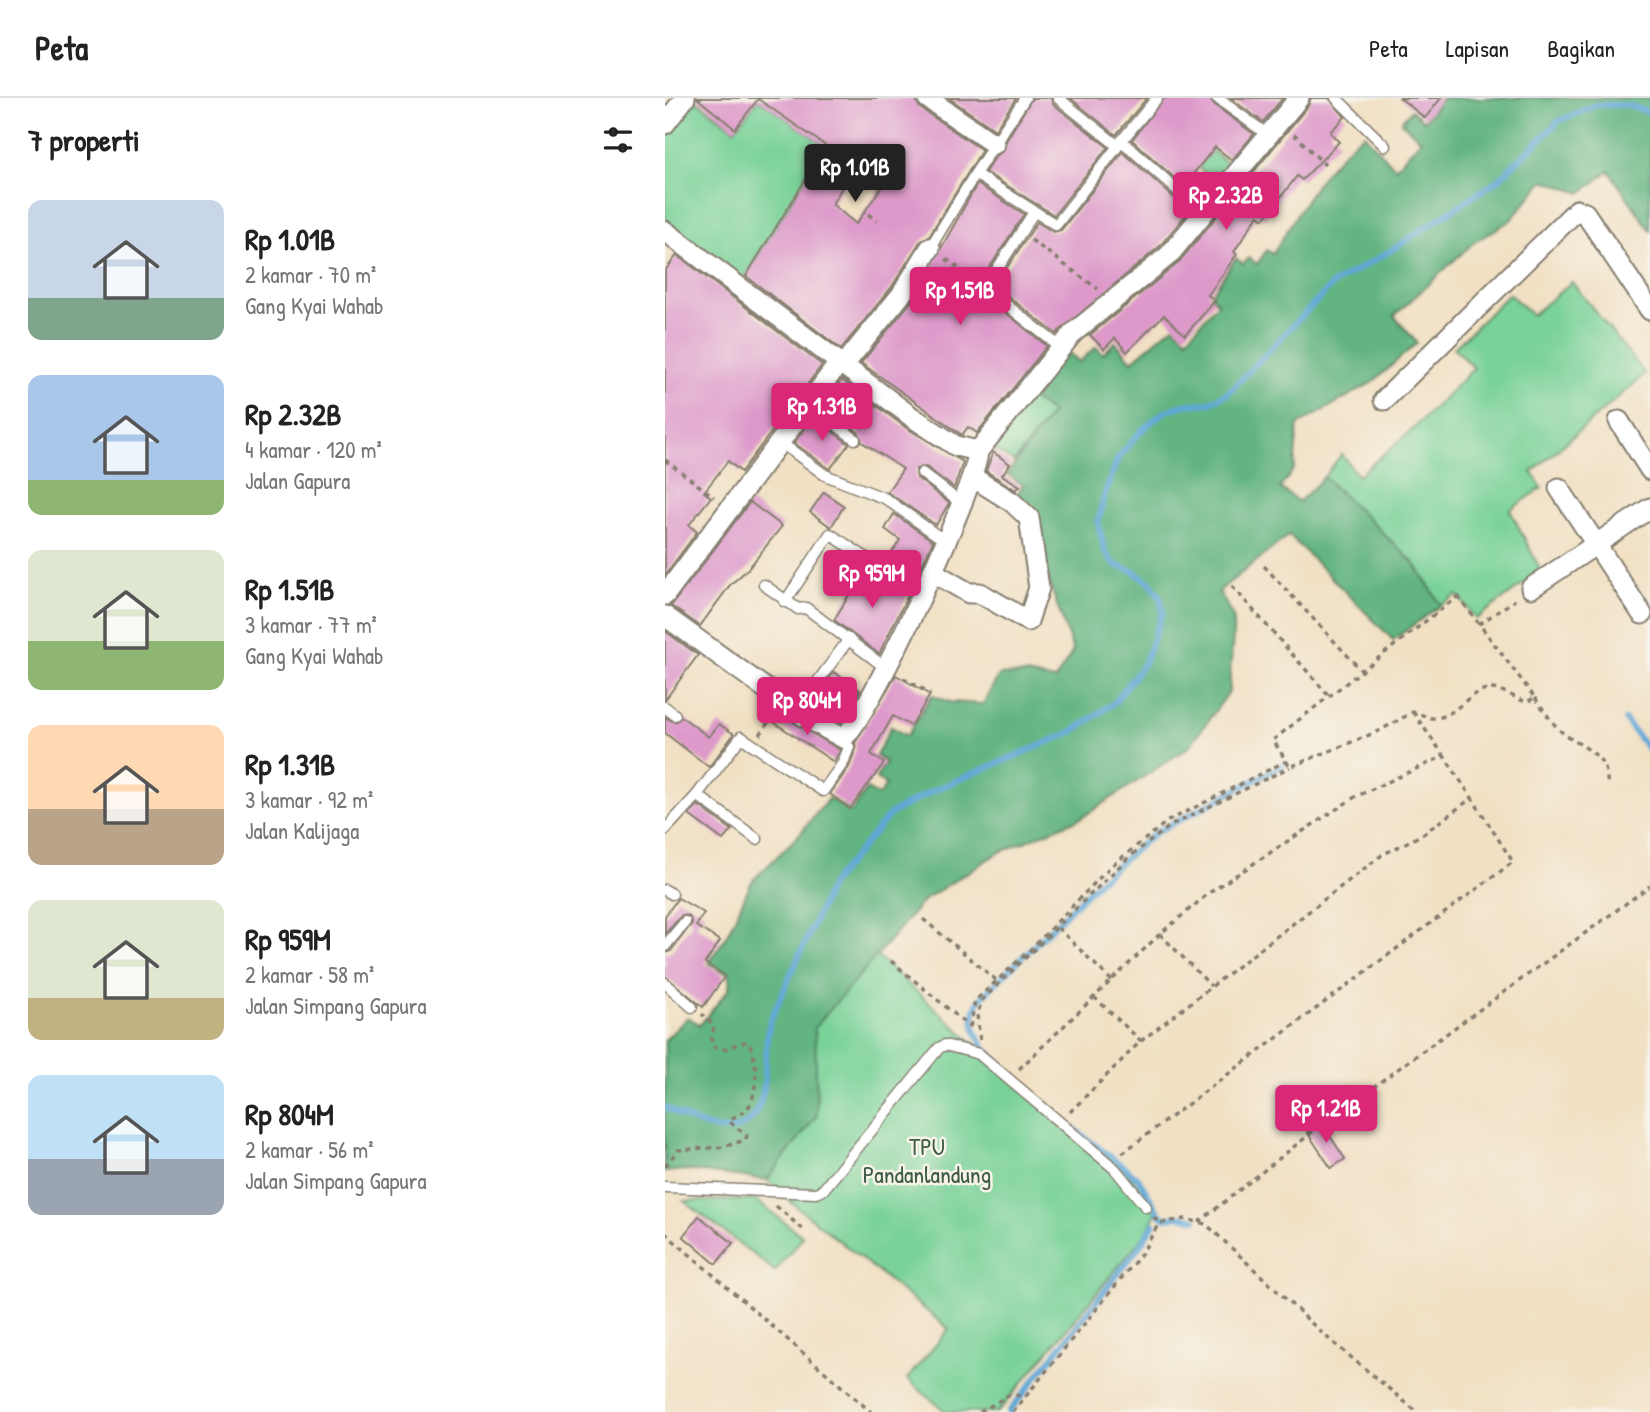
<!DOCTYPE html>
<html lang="id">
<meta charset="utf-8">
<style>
:root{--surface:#fff;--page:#f2f2f2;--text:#222;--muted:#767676;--line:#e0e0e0;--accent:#db2777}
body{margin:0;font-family:"Patrick Hand",sans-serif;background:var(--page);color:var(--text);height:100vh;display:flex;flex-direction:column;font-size:26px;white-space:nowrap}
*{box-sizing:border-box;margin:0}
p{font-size:23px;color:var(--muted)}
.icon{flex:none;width:38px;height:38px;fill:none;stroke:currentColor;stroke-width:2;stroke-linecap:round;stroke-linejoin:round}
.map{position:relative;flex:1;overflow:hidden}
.side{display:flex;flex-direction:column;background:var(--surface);width:665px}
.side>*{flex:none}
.price{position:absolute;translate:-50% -60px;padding:0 16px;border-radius:7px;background:var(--accent);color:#fff;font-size:23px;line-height:46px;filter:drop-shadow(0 2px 4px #0008)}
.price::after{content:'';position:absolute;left:50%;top:42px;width:21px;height:16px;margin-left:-10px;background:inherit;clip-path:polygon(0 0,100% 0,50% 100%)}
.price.current{background:#222;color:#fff}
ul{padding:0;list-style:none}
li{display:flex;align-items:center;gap:21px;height:175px;padding:0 28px}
li span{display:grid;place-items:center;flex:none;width:196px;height:140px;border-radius:14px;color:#555}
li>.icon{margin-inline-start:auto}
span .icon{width:84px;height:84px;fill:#fffc;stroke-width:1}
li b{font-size:30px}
h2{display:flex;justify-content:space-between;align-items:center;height:84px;padding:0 28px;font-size:30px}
header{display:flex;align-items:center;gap:42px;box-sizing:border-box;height:98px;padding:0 35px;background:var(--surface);border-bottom:2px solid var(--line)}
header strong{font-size:33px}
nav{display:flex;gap:38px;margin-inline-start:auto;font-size:24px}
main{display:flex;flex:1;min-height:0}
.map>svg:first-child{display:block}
.green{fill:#79d298;stroke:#4a775a;stroke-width:2}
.forest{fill:#62b480;stroke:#3f684e;stroke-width:2}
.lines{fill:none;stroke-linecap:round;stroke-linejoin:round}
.stream{stroke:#61a8d7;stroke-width:6}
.building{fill:#dd99ca;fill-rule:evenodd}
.lane-casing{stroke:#867e70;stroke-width:13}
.street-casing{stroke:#867e70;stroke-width:23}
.path{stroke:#867e70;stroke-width:3.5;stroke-dasharray:5 5;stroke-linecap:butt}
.lane{stroke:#fff;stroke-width:10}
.street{stroke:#fff;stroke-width:19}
.labels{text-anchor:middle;stroke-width:5;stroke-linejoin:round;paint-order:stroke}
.park-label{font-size:24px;fill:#3d5c47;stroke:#f7f3e8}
</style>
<header>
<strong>Peta</strong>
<nav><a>Peta</a><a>Lapisan</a><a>Bagikan</a></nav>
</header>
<main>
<section class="side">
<h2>7 properti<svg class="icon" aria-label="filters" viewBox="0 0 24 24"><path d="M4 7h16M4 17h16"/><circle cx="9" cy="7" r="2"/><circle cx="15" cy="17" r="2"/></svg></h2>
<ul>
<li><span style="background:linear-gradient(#c9d6e8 70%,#7fa58c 0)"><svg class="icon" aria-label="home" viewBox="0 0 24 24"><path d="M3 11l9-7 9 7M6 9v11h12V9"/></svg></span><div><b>Rp 1.01B</b><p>2 kamar · 70 m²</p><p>Gang Kyai Wahab</p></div></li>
<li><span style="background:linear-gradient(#a9c7e8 75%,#8fb573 0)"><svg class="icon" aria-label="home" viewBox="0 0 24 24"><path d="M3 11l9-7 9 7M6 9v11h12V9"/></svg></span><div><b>Rp 2.32B</b><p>4 kamar · 120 m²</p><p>Jalan Gapura</p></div></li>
<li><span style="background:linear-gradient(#dfe7d0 65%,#8fb573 0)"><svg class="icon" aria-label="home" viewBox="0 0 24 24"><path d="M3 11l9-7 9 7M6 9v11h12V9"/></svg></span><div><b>Rp 1.51B</b><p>3 kamar · 77 m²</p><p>Gang Kyai Wahab</p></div></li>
<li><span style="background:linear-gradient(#ffd9b3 60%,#b9a48a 0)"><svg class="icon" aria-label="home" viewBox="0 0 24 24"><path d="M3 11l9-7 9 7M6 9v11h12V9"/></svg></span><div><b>Rp 1.31B</b><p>3 kamar · 92 m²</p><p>Jalan Kalijaga</p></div></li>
<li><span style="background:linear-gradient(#dfe7d0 70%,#c2b280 0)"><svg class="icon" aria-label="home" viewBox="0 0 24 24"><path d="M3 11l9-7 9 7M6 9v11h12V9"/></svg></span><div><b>Rp 959M</b><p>2 kamar · 58 m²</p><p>Jalan Simpang Gapura</p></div></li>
<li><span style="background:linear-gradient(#bfe0f5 60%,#9aa5b1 0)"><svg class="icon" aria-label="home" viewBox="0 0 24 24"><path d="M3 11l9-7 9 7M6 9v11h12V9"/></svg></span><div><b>Rp 804M</b><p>2 kamar · 56 m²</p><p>Jalan Simpang Gapura</p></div></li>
</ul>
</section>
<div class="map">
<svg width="985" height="1314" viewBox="0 0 985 1314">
<rect width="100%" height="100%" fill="#f7f3e8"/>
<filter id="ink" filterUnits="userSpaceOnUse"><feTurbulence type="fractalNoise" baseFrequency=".0143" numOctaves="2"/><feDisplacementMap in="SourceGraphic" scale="14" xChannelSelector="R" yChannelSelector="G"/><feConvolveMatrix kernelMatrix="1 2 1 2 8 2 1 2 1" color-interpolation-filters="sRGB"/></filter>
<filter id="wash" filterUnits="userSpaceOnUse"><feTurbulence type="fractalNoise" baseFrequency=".00686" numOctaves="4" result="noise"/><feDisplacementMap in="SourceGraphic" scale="28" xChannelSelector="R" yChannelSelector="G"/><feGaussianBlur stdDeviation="1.57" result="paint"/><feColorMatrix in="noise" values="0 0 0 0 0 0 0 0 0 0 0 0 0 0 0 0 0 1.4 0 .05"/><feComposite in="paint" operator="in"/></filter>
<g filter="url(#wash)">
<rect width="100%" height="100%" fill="#f1e0c3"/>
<g class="green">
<path d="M 28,0 L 70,31 L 93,1 L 161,48 L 79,181 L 0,122 L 0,38 Z"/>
<path d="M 547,52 L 564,67 L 550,85 L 533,69 Z"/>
<path d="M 907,184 L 980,276 L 867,374 L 877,390 L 845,412 L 876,473 L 811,521 L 792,497 L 776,507 L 749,465 L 659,379 L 677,356 L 693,378 L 746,333 L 809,270 L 789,250 L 844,196 L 867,217 Z"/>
<path d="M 366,300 L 387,315 L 349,364 L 328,351 Z"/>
<path d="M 210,856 L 370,1001 L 468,1082 L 491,1115 L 482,1134 L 333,1314 L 281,1314 L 242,1281 L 284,1231 L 121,1100 L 102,1082 L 152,1017 L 149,929 Z"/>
<path d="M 91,1102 L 138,1139 L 110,1173 L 19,1103 Z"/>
</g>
<path class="forest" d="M 778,0 L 985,0 L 985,132 L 944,73 L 916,95 L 879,82 L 846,122 L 808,145 L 729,218 L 752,245 L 708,284 L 633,327 L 629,371 L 615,390 L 634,404 L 659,379 L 749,465 L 776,507 L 728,542 L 624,437 L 554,493 L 569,521 L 564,594 L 524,649 L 416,720 L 333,755 L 259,802 L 150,929 L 152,1017 L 102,1082 L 21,1072 L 0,1074 L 0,942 L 23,919 L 35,927 L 64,891 L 65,877 L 44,865 L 62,837 L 87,783 L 133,738 L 164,700 L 186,714 L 202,691 L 214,698 L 221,687 L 211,680 L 221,664 L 211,658 L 226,629 L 242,638 L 267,597 L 285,604 L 318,606 L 334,577 L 361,576 L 390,582 L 408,553 L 382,478 L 375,437 L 349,402 L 358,387 L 342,376 L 387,315 L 366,300 L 403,254 L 414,264 L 431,249 L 438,256 L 450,244 L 467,263 L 508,228 L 522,241 L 553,205 L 546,197 L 571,160 L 578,166 L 584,160 L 592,166 L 602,152 L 608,156 C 635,112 657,68 699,36 L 730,70 L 756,42 L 736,24 L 746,12 L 759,23 Z"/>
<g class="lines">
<g class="stream">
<path d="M 960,622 L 985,654"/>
<path d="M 349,980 C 327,960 292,930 317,899 L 435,782 L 490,735 L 618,667"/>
<path d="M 0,1009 C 40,1032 89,1054 99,988 C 102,966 99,945 105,923 L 166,786 L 225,716 L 267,693 L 407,634 L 450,604 L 479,565 L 498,514 L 495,499 L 486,486 L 468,473 L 450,467 L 440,454 L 433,425 L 440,395 L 453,360 L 478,331 L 499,314 L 518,307 L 544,305 L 564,294 L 668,186 L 725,153 L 833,82 L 894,23 L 931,7 L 964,7 L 985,15"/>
<path d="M 408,1030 L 473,1080 L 495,1117 L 501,1120 L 513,1118 L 531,1121"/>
<path d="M 344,1314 L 472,1152 L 489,1126"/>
</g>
</g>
<g id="blocks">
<g class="building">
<path d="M 32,0 L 250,0 L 255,10 L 317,52 L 264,138 L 255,144 L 226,190 L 176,251 L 81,178 L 161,48 L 93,1 L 70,31 ZM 190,68 L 218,87 L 191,126 L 167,106 Z"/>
<path d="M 284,0 L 351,0 L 330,32 Z"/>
<path d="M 367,0 L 386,0 L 388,6 L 443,49 L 389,117 L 320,74 L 331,58 L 339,52 L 341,43 Z"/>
<path d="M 405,0 L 482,0 L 451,37 Z"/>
<path d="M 499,0 L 545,0 L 548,6 L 589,36 L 567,62 L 550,49 L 529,75 L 544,89 L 534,102 L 467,42 Z"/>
<path d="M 565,0 L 618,0 L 598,24 Z"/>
<path d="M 646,0 L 664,0 L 680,19 L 665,34 L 674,44 L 637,82 L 632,78 L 599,121 L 593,117 L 569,154 L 572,156 L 543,197 L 550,203 L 520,237 L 499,217 L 462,254 L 450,240 L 439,251 L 425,237 L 513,165 L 643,8 Z"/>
<path d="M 735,0 L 776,0 L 760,20 Z"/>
<path d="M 458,54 L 524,113 L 495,148 L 391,236 L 330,188 L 372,124 L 388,134 L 396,132 Z"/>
<path d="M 312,86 L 359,116 L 314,186 L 313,192 L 382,248 L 312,335 L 303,329 L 297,337 L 196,265 L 246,204 Z"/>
<path d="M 12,157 L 157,267 L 76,374 L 63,363 L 39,394 L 46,399 L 24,427 L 32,434 L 0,477 L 0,173 Z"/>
<path d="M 177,282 L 240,329 L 298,364 L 289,390 L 261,369 L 251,371 L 252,380 L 284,405 L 271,427 L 222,394 L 238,371 L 197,344 L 194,335 L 158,307 Z"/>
<path d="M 149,319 L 184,346 L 165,371 L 129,345 Z"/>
<path d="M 328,354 L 345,366 L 337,377 L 355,388 L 351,392 L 321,373 Z"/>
<path d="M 159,394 L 179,408 L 166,429 L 145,414 Z"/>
<path d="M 85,404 L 117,428 L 83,471 L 65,487 L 35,528 L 6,508 Z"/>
<path d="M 229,416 L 268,443 L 250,483 L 221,464 L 235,442 L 220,431 Z"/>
<path d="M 201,469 L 243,497 L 214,556 L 169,522 Z"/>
<path d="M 0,533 L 33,557 L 0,602 Z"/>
<path d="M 169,574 L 195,592 L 175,624 L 145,607 Z"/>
<path d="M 231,577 L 265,597 L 246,628 L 228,618 L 206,656 L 219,665 L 185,711 L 165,696 L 184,669 L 191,651 L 190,645 Z"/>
<path d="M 113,615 L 175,652 L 169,664 L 107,623 Z"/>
<path d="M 0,619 L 10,624 L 17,619 L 44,639 L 54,626 L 69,636 L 44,669 L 0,635 Z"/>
<path d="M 33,707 L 67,732 L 58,742 L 24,717 Z"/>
<path d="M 13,800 L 39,815 L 31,828 L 55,843 L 40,865 L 60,878 L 38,909 L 0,878 L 0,855 L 6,853 L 27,825 L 24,818 L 17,817 L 0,836 L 0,818 Z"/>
<path d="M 656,1024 L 680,1061 L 666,1070 L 642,1034 Z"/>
<path d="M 34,1118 L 68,1145 L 51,1166 L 18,1138 Z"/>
</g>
</g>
</g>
<g filter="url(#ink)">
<use href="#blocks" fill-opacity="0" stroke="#867e70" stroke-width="2"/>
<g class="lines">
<defs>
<g id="lane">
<path d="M 360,0 L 310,76 L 391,127 L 453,48 L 393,0"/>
<path d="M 552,0 L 603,37"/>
<path d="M 671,0 L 720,48"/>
<path d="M 457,43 L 539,116"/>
<path d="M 453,47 L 492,0"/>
<path d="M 369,114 L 320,190 L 395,249"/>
<path d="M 265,150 L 310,76"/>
<path d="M 144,306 L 190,341"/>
<path d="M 115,344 L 160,377 L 221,401 L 280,443"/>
<path d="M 257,375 L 297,406"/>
<path d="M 99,487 L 133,511 L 141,510 L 221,570"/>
<path d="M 120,504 L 165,436 L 257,497"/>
<path d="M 0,609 L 10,617"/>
<path d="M 131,613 L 184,541"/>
<path d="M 32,697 L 92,741"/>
<path d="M 0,732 L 32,697 L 76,639 L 158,693 L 178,665 L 184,649 L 178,640"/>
<path d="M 0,792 L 7,796"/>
<path d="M 0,848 L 20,824"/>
<path d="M 0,885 L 27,909"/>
<path d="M 0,1089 L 151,1095 L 158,1092 L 274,950 L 280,947 L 314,956 L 450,1071 L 481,1109"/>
</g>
<g id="street">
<path d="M 262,0 L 329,46"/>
<path d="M 0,26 L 20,0"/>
<path d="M 0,133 L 247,319 L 291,348 L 313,353"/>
<path d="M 178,268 L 236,197 L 265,150"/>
<path d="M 719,302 L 912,112 L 920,115 L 985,212"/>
<path d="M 954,323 L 985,372"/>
<path d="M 313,353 L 408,235 L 504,157 L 634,0"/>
<path d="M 894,390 L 977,516"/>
<path d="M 268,474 L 304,495 L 315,495 L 363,523 L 374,490 L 364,420 L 347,404 L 309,380"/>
<path d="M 866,490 L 985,410"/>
<path d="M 0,497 L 174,265"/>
<path d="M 0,518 L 140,619 L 178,640 C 202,623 314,383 313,353"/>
</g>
</defs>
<use href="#lane" class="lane-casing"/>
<use href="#street" class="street-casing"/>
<g class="path">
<path d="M 629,36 L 660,67"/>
<path d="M 203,116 L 212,123"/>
<path d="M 366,142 L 433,191"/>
<path d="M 281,161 L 309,181"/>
<path d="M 0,362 L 49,399"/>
<path d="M 599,468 L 697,573"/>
<path d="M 567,488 L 664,598"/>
<path d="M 793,498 L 870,600 L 861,604 C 850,600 836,590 824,591 C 804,592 791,619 770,620 C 762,621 756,615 748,614 L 714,633 L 625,669 L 608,642 Z"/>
<path d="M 814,526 L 850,502"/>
<path d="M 238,580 L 265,595"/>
<path d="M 870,600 C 879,612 888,627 899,636 C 920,651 945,657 942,689"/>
<path d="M 748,614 L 779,658"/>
<path d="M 95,637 L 108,617"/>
<path d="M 258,821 L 331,882"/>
<path d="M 393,830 L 447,883"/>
<path d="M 495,836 L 546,888"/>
<path d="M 226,863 L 305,929"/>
<path d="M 429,899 L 476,943"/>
<path d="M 305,929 L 310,903 L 367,850 L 445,769 L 503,723 L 621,663"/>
<path d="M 315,942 L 312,917 L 317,902 L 463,760 L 505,728 L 625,669"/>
<path d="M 354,971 L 495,836 L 544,795 L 690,699 L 779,658 L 807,700"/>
<path d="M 405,1014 L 476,943 L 717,757 L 758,736 L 807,700 L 848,764 L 456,1056"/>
<path d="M 0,1068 L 13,1052 L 58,1049 L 80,1042 L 82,1038 L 64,1023 C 69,1018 78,1016 82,1011 C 94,996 93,958 83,944 C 68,943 60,959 46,946 L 49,928 L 37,916"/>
<path d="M 111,1108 L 140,1133"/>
<path d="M 489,1119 L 494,1125 L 520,1121 L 541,1126 L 658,1236 L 752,1314"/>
<path d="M 534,1124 L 664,1021 L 985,788"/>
<path d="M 0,1135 L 206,1314"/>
<path d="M 315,1314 L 344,1297 L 361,1298"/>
<path d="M 348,1314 L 477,1155 L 494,1125"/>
</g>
<use href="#lane" class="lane"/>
<use href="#street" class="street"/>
</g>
</g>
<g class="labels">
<g class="park-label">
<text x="262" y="1057">TPU<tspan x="262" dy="28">Pandanlandung</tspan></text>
</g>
</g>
</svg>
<b class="price current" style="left:190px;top:106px">Rp 1.01B</b>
<b class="price" style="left:561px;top:134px">Rp 2.32B</b>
<b class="price" style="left:295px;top:229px">Rp 1.51B</b>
<b class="price" style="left:157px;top:345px">Rp 1.31B</b>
<b class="price" style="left:207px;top:512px">Rp 959M</b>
<b class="price" style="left:142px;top:639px">Rp 804M</b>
<b class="price" style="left:661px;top:1047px">Rp 1.21B</b>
</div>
</main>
